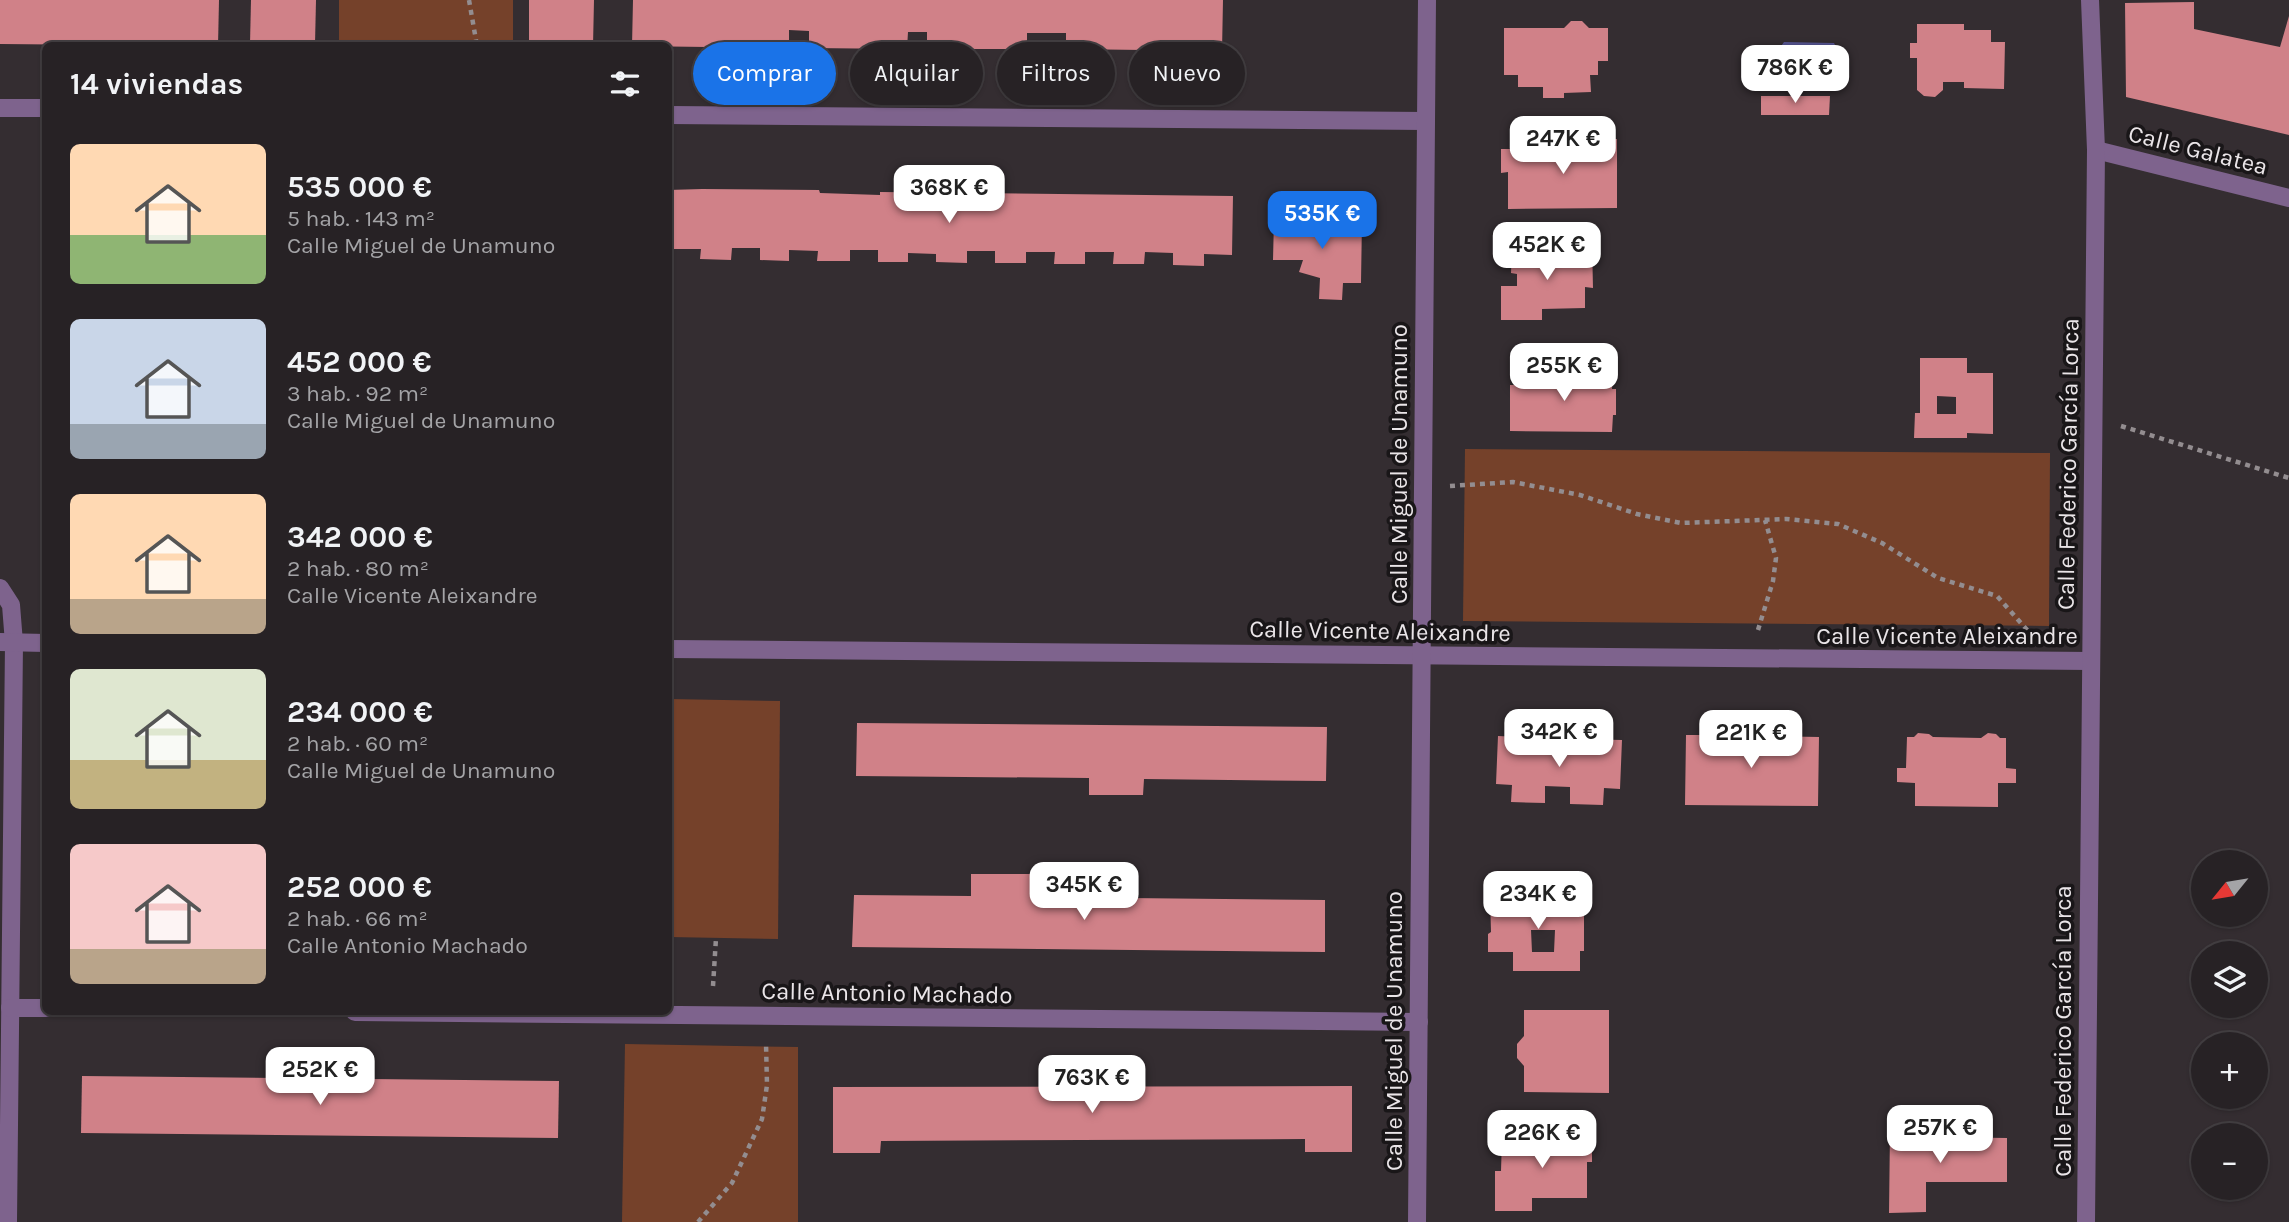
<!DOCTYPE html>
<html lang="es">
<meta charset="utf-8">
<style>
:root{--surface:#272225;--page:#332f32;--text:#f1f3f6;--muted:#a4a4a7;--line:#433f42;--accent:#1a73e8}
body{margin:0;font-family:Karla,sans-serif;background:var(--page);color:var(--text);height:100vh;display:flex;flex-direction:column;font-size:26px;white-space:nowrap}
*{box-sizing:border-box;margin:0}
p{font-size:23px;color:var(--muted)}
.icon{flex:none;width:38px;height:38px;fill:none;stroke:currentColor;stroke-width:2;stroke-linecap:round;stroke-linejoin:round}
.map{position:relative;flex:1;overflow:hidden}
.sheet{position:absolute;left:42px;top:42px;width:630px;height:973px;display:flex;flex-direction:column;background:var(--surface);border-radius:10px;box-shadow:0 2px 5px #0004,0 0 0 2px var(--line)}
.sheet>*{flex:none}
.top-card{position:absolute;left:693px;top:42px;width:665px;height:63px;display:flex;gap:14px}
.needle{width:46px;rotate:240deg}
.fabs{position:absolute;left:2191px;top:850px;display:grid;gap:14px}
.fabs a{display:grid;place-items:center;width:77px;height:77px;border-radius:50%;background:var(--surface);box-shadow:0 2px 5px #0004,0 0 0 2px var(--line);font-size:35px}
.price{position:absolute;translate:-50% -60px;padding:0 16px;border-radius:14px;background:#fff;color:#222;font-size:23px;line-height:46px;filter:drop-shadow(0 2px 4px #0008)}
.price::after{content:'';position:absolute;left:50%;top:42px;width:21px;height:16px;margin-left:-10px;background:inherit;clip-path:polygon(0 0,100% 0,50% 100%)}
.price.active{background:var(--accent);color:#fff}
ul{padding:0;list-style:none}
li{display:flex;align-items:center;gap:21px;height:175px;padding:0 28px}
li span{display:grid;place-items:center;flex:none;width:196px;height:140px;border-radius:10px;color:#555}
li>.icon{margin-inline-start:auto}
span .icon{width:84px;height:84px;fill:#fffc;stroke-width:1}
li b{font-size:30px}
h2{display:flex;justify-content:space-between;align-items:center;height:84px;padding:0 28px;font-size:30px}
.tag{padding:0 24px;border-radius:32px;background:var(--surface);box-shadow:0 2px 5px #0004,0 0 0 2px var(--line);font-size:24px;line-height:63px}
.tag.active{background:var(--accent);color:#fff}
.map>svg:first-child{display:block}
.green{fill:#75412a}
.water{fill:#595897}
.building{fill:#d08188;fill-rule:evenodd}
.lines{fill:none;stroke-linecap:round;stroke-linejoin:round}
.path{stroke:#938d90;stroke-width:4.5;stroke-dasharray:5 5;stroke-linecap:butt}
.minor{stroke:#7e638d;stroke-width:18}
.labels{text-anchor:middle;stroke-width:7;stroke-linejoin:round;paint-order:stroke}
.street-label{font-size:24px;fill:#eae5e8;stroke:#191618}
</style>
<div class="map">
<svg width="2289" height="1222" viewBox="0 0 2289 1222">
<rect width="100%" height="100%" fill="#342d31"/>
<g class="green">
<rect x="339" y="0" width="174" height="45"/>
<path d="M 1465,449 L 2050,453 L 2049,626 L 1463,621 Z"/>
<path d="M 669,699 L 780,701 L 778,939 L 669,937 Z"/>
<path d="M 625,1044 L 798,1047 L 798,1222 L 622,1222 Z"/>
</g>
<path class="water" d="M 1784,42 L 1834,43 L 1836,47 L 1836,73 L 1831,75 L 1817,71 L 1782,70 C 1778,64 1778,48 1784,42 Z"/>
<g class="building">
<path d="M 0,0 L 219,0 L 218,46 L 0,44 Z"/>
<path d="M 251,0 L 316,0 L 315,44 L 250,44 Z"/>
<path d="M 529,0 L 594,0 L 593,46 L 569,46 L 569,40 L 529,40 Z"/>
<path d="M 633,0 L 1223,0 L 1222,51 L 1066,49 L 1066,33 L 1027,33 L 1027,49 L 927,49 L 927,32 L 908,32 L 907,49 L 809,48 L 809,31 L 789,30 L 789,48 L 632,46 Z"/>
<path d="M 2194,2 L 2194,29 L 2280,47 L 2289,16 L 2289,135 L 2126,97 L 2125,3 Z"/>
<path d="M 1571,21 L 1582,21 L 1589,28 L 1608,28 L 1608,61 L 1598,61 L 1598,75 L 1590,75 L 1591,92 L 1564,93 L 1564,98 L 1543,98 L 1543,87 L 1518,87 L 1518,75 L 1504,75 L 1504,28 L 1564,28 Z"/>
<path d="M 1917,24 L 1964,24 L 1964,30 L 1991,30 L 1991,42 L 2005,42 L 2004,89 L 1964,88 L 1964,82 L 1943,82 L 1943,90 L 1935,97 L 1924,96 L 1917,90 L 1917,58 L 1910,58 L 1910,43 L 1917,43 Z"/>
<path d="M 1761,96 L 1830,96 L 1829,115 L 1761,115 Z"/>
<path d="M 1574,139 L 1617,139 L 1617,208 L 1508,209 L 1508,172 L 1501,173 L 1501,149 L 1575,149 Z"/>
<path d="M 702,189 L 819,190 L 820,193 L 880,195 L 880,192 L 1233,196 L 1232,255 L 1204,254 L 1204,266 L 1173,265 L 1173,253 L 1145,252 L 1144,264 L 1113,264 L 1114,252 L 1085,252 L 1085,264 L 1054,264 L 1055,252 L 1026,252 L 1026,263 L 995,263 L 995,251 L 967,251 L 967,263 L 936,262 L 936,254 L 908,253 L 908,262 L 878,262 L 878,250 L 850,250 L 850,261 L 817,261 L 818,251 L 789,250 L 789,261 L 760,260 L 760,248 L 732,248 L 731,260 L 700,259 L 701,249 L 672,249 L 672,260 L 668,260 L 668,190 Z"/>
<path d="M 1274,219 L 1362,220 L 1361,283 L 1343,283 L 1342,300 L 1319,299 L 1320,278 L 1299,272 L 1303,260 L 1273,260 Z"/>
<path d="M 1576,243 L 1592,244 L 1593,288 L 1585,287 L 1585,308 L 1542,309 L 1542,320 L 1501,320 L 1501,286 L 1517,286 L 1517,274 L 1511,273 L 1512,249 L 1575,249 Z"/>
<path d="M 1920,358 L 1967,358 L 1967,373 L 1993,373 L 1993,434 L 1967,433 L 1967,438 L 1914,438 L 1915,413 L 1920,413 ZM 1937,396 L 1956,397 L 1956,414 L 1937,414 Z"/>
<path d="M 1530,372 L 1558,373 L 1558,378 L 1573,378 L 1573,372 L 1613,372 L 1612,389 L 1616,389 L 1616,415 L 1613,415 L 1612,432 L 1510,431 L 1510,385 L 1530,385 Z"/>
<path d="M 857,723 L 1327,727 L 1326,781 L 1144,779 L 1143,795 L 1089,795 L 1089,778 L 856,776 Z"/>
<path d="M 1702,729 L 1714,729 L 1714,735 L 1819,737 L 1818,806 L 1685,805 L 1686,735 L 1702,735 Z"/>
<path d="M 1918,733 L 1929,734 L 1933,737 L 1981,738 L 1988,733 L 1996,734 L 2000,738 L 2006,738 L 2006,768 L 2016,769 L 2016,783 L 1998,783 L 1998,807 L 1915,806 L 1915,783 L 1897,782 L 1897,768 L 1906,768 L 1907,737 L 1914,737 Z"/>
<path d="M 1498,736 L 1543,738 L 1543,748 L 1559,749 L 1576,748 L 1576,739 L 1622,740 L 1620,789 L 1604,788 L 1603,805 L 1570,804 L 1570,787 L 1545,786 L 1545,803 L 1511,802 L 1512,785 L 1496,784 Z"/>
<path d="M 971,874 L 1031,874 L 1031,897 L 1325,900 L 1325,952 L 852,947 L 854,895 L 971,896 Z"/>
<path d="M 1579,894 L 1580,916 L 1584,916 L 1584,951 L 1580,951 L 1580,971 L 1513,971 L 1513,952 L 1488,952 L 1488,934 L 1491,932 L 1490,896 ZM 1531,930 L 1555,930 L 1554,952 L 1532,952 Z"/>
<path d="M 1524,1010 L 1609,1010 L 1609,1093 L 1524,1092 L 1524,1066 L 1517,1058 L 1517,1044 L 1524,1036 Z"/>
<path d="M 82,1076 L 559,1081 L 558,1138 L 81,1133 Z"/>
<path d="M 1352,1086 L 1352,1152 L 1305,1152 L 1305,1139 L 881,1141 L 880,1153 L 833,1153 L 833,1087 Z"/>
<path d="M 1890,1130 L 1939,1131 L 1939,1137 L 2007,1138 L 2007,1182 L 1926,1182 L 1926,1212 L 1889,1213 Z"/>
<path d="M 1538,1134 L 1592,1135 L 1592,1162 L 1587,1162 L 1587,1198 L 1532,1198 L 1532,1211 L 1495,1211 L 1495,1171 L 1501,1171 L 1502,1139 L 1539,1139 Z"/>
</g>
<g class="lines">
<g class="path">
<path d="M 469,0 L 477,46"/>
<path d="M 2121,426 L 2289,478"/>
<path d="M 1450,486 L 1513,482 L 1580,495 L 1637,514 L 1681,523 L 1786,519 L 1838,524 L 1882,543 L 1938,578 L 1997,596 L 2029,632"/>
<path d="M 1758,630 L 1773,581 L 1776,558 L 1765,520"/>
<path d="M 713,986 L 716,938"/>
<path d="M 698,1222 L 732,1183 L 762,1119 L 767,1085 L 766,1043"/>
</g>
<g class="minor">
<path d="M 0,108 L 46,108"/>
<path d="M 668,115 L 1426,121"/>
<path d="M 2096,150 L 2289,198"/>
<path d="M 0,588 L 11,605 L 14,643 L 8,1222"/>
<path d="M 0,642 L 46,643"/>
<path d="M 668,649 L 2091,661"/>
<path d="M 10,1008 L 46,1008"/>
<path d="M 355,1012 L 1419,1022"/>
<path d="M 1417,1222 L 1427,0"/>
<path d="M 2086,1222 L 2096,150 L 2090,0"/>
</g>
</g>
<g class="labels">
<g class="street-label">
<text transform="translate(2198 150) rotate(14)" y="8">Calle Galatea</text>
<text transform="translate(1399 464) rotate(-90)" y="8">Calle Miguel de Unamuno</text>
<text transform="translate(2068 464) rotate(-89)" y="8">Calle Federico García Lorca</text>
<text transform="translate(1380 631) rotate(1)" y="8">Calle Vicente Aleixandre</text>
<text x="1947" y="644">Calle Vicente Aleixandre</text>
<text transform="translate(887 993) rotate(1)" y="8">Calle Antonio Machado</text>
<text transform="translate(1394 1031) rotate(-90)" y="8">Calle Miguel de Unamuno</text>
<text transform="translate(2063 1031) rotate(-90)" y="8">Calle Federico García Lorca</text>
</g>
</g>
</svg>
<div class="fabs">
<a><svg class="needle" viewBox="-14 -14 28 28"><path d="M0-13l5 13h-10z" fill="#e53935"/><path d="M0 13l5-13h-10z" fill="#a4a4a7"/></svg></a>
<a><svg class="icon" aria-label="layers" viewBox="0 0 24 24"><path d="M12 4l9 5-9 5-9-5zM3 14l9 5 9-5"/></svg></a>
<a>+</a>
<a>−</a>
</div>
<b class="price" style="left:1795px;top:105px">786K €</b>
<b class="price" style="left:1563px;top:176px">247K €</b>
<b class="price" style="left:949px;top:225px">368K €</b>
<b class="price active" style="left:1322px;top:251px">535K €</b>
<b class="price" style="left:1547px;top:282px">452K €</b>
<b class="price" style="left:1564px;top:403px">255K €</b>
<b class="price" style="left:1559px;top:769px">342K €</b>
<b class="price" style="left:1751px;top:770px">221K €</b>
<b class="price" style="left:1084px;top:922px">345K €</b>
<b class="price" style="left:1538px;top:931px">234K €</b>
<b class="price" style="left:320px;top:1107px">252K €</b>
<b class="price" style="left:1092px;top:1115px">763K €</b>
<b class="price" style="left:1940px;top:1165px">257K €</b>
<b class="price" style="left:1542px;top:1170px">226K €</b>
<div class="top-card">
<a class="tag active">Comprar</a>
<a class="tag">Alquilar</a>
<a class="tag">Filtros</a>
<a class="tag">Nuevo</a>
</div>
<section class="sheet">
<h2>14 viviendas<svg class="icon" aria-label="filters" viewBox="0 0 24 24"><path d="M4 7h16M4 17h16"/><circle cx="9" cy="7" r="2"/><circle cx="15" cy="17" r="2"/></svg></h2>
<ul>
<li><span style="background:linear-gradient(#ffd9b3 65%,#8fb573 0)"><svg class="icon" aria-label="home" viewBox="0 0 24 24"><path d="M3 11l9-7 9 7M6 9v11h12V9"/></svg></span><div><b>535 000 €</b><p>5 hab. · 143 m²</p><p>Calle Miguel de Unamuno</p></div></li>
<li><span style="background:linear-gradient(#c9d6e8 75%,#9aa5b1 0)"><svg class="icon" aria-label="home" viewBox="0 0 24 24"><path d="M3 11l9-7 9 7M6 9v11h12V9"/></svg></span><div><b>452 000 €</b><p>3 hab. · 92 m²</p><p>Calle Miguel de Unamuno</p></div></li>
<li><span style="background:linear-gradient(#ffd9b3 75%,#b9a48a 0)"><svg class="icon" aria-label="home" viewBox="0 0 24 24"><path d="M3 11l9-7 9 7M6 9v11h12V9"/></svg></span><div><b>342 000 €</b><p>2 hab. · 80 m²</p><p>Calle Vicente Aleixandre</p></div></li>
<li><span style="background:linear-gradient(#dfe7d0 65%,#c2b280 0)"><svg class="icon" aria-label="home" viewBox="0 0 24 24"><path d="M3 11l9-7 9 7M6 9v11h12V9"/></svg></span><div><b>234 000 €</b><p>2 hab. · 60 m²</p><p>Calle Miguel de Unamuno</p></div></li>
<li><span style="background:linear-gradient(#f6c9c9 75%,#b9a48a 0)"><svg class="icon" aria-label="home" viewBox="0 0 24 24"><path d="M3 11l9-7 9 7M6 9v11h12V9"/></svg></span><div><b>252 000 €</b><p>2 hab. · 66 m²</p><p>Calle Antonio Machado</p></div></li>
</ul>
</section>
</div>
